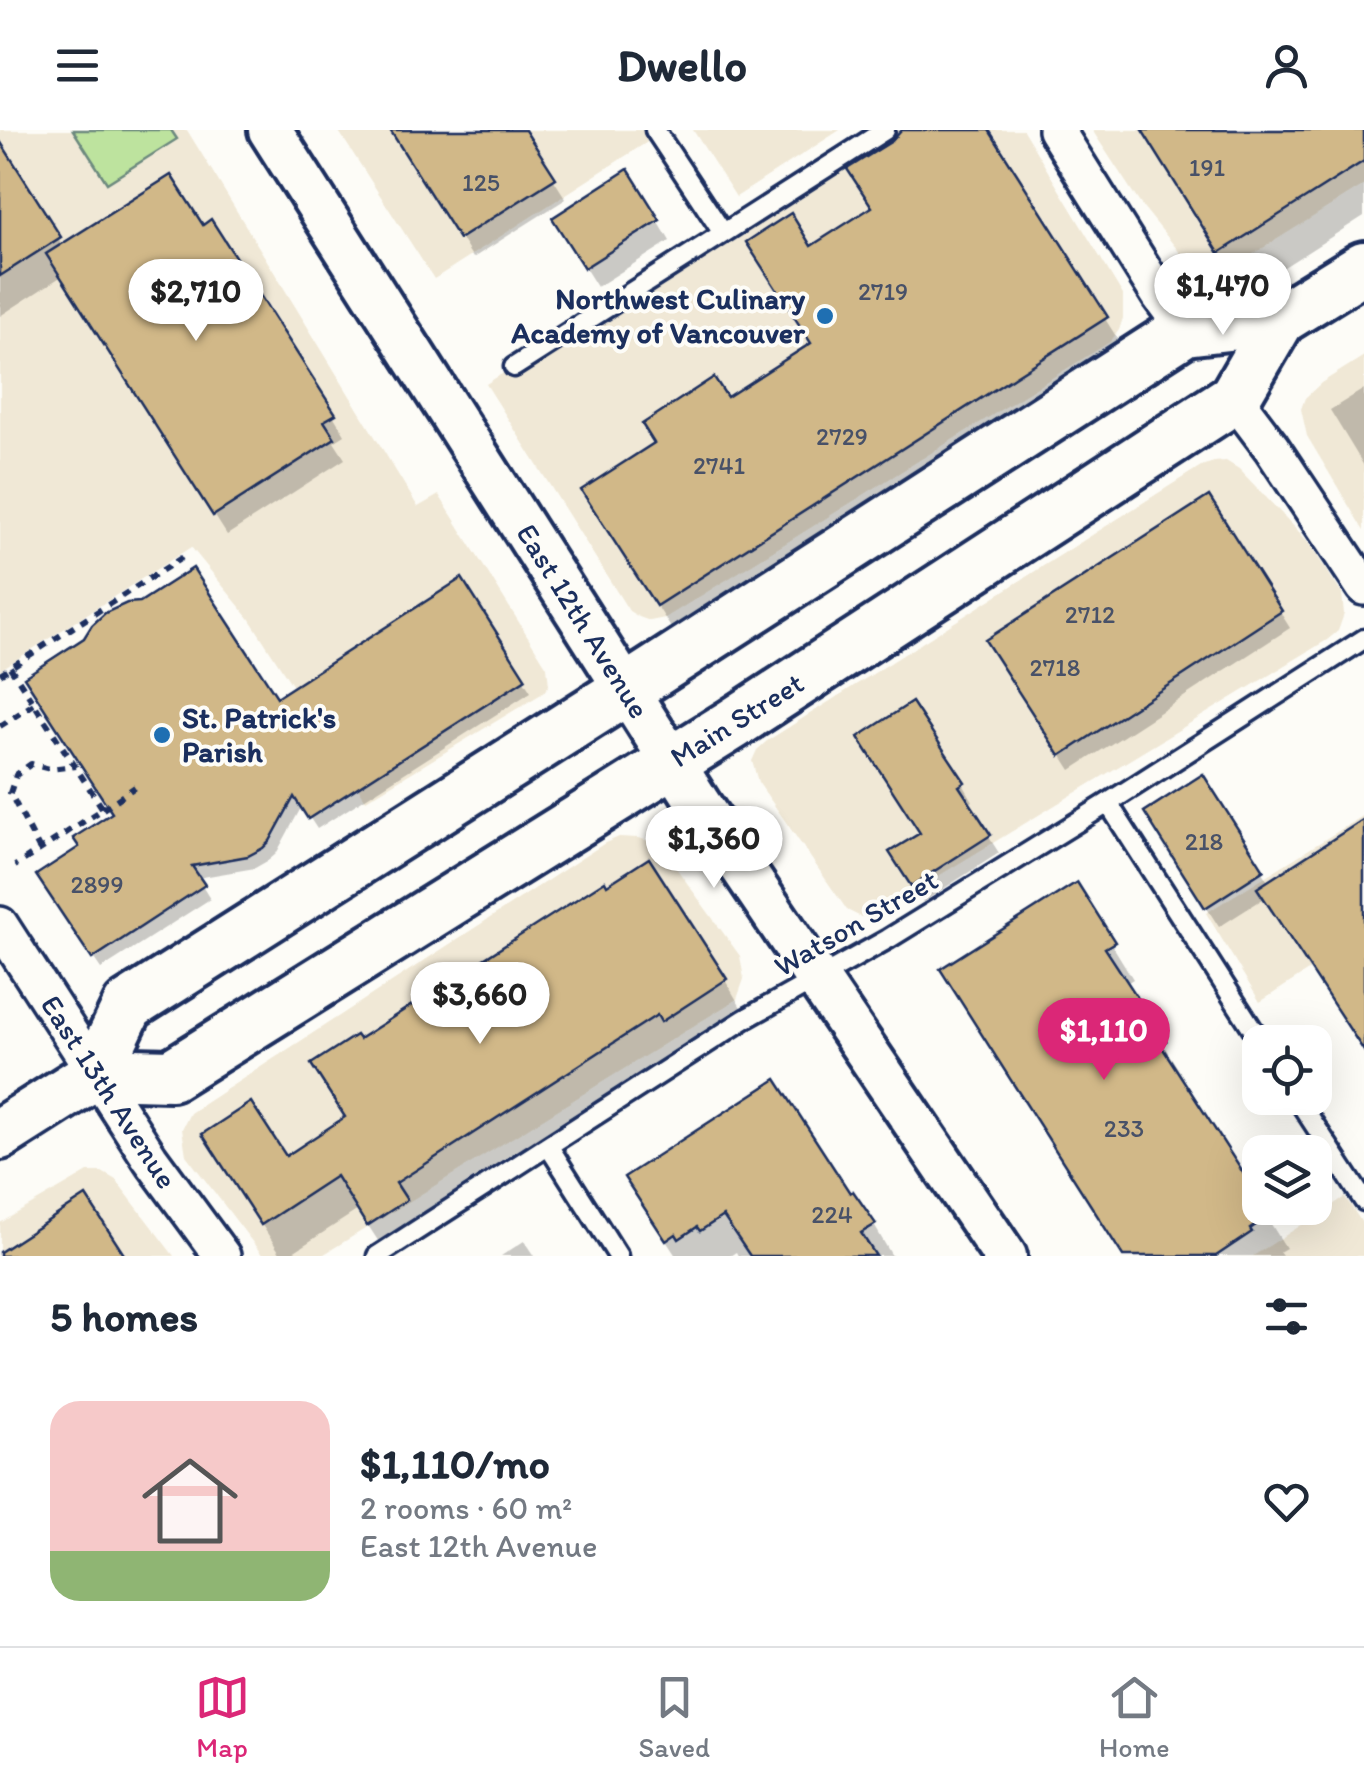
<!DOCTYPE html>
<meta charset="utf-8">
<style>
:root{--surface:#fff;--page:#f6f6f7;--text:#1f2937;--muted:#747a83;--line:#e0e1e3;--accent:#db2777}
body{margin:0;font-family:Itim,sans-serif;background:var(--page);color:var(--text);height:100vh;display:flex;flex-direction:column;font-size:38px;white-space:nowrap}
*{box-sizing:border-box;margin:0}
p{font-size:32px;color:var(--muted)}
.icon{flex:none;width:55px;height:55px;fill:none;stroke:currentColor;stroke-width:2;stroke-linecap:round;stroke-linejoin:round}
.map{position:relative;height:1126px;overflow:hidden}
.side{display:flex;flex-direction:column;background:var(--surface);flex:1}
.side>*{flex:none}
.buttons{position:absolute;left:1242px;top:895px;display:grid;gap:20px}
.buttons a{display:grid;place-items:center;width:90px;height:90px;border-radius:20px;background:var(--surface);box-shadow:0 10px 40px #0002;font-size:50px}
.price{position:absolute;translate:-50% -85px;padding:0 22px;border-radius:35px;background:#fff;color:#222;font-size:32px;line-height:65px;filter:drop-shadow(0 2px 5px #0008)}
.price::after{content:'';position:absolute;left:50%;top:60px;width:30px;height:22px;margin-left:-15px;background:inherit;clip-path:polygon(0 0,100% 0,50% 100%)}
.price.current{background:var(--accent);color:#fff}
ul{padding:0;list-style:none}
li{display:flex;align-items:center;gap:30px;height:250px;padding:0 50px}
li+li{border-top:2px solid var(--line)}
li span{display:grid;place-items:center;flex:none;width:280px;height:200px;border-radius:30px;color:#555}
li>.icon{margin-inline-start:auto}
span .icon{width:120px;height:120px;fill:#fffc;stroke-width:1}
li b{font-size:42px}
h2{display:flex;justify-content:space-between;align-items:center;height:120px;padding:0 50px;font-size:42px}
header{display:flex;justify-content:space-between;align-items:center;height:130px;padding:0 50px;background:var(--surface);font-size:45px;font-weight:700}
.dock{display:flex;justify-content:space-around;align-items:center;height:140px;border-top:2px solid var(--line);background:var(--surface);font-size:28px;color:var(--muted)}
.dock a{display:grid;justify-items:center;gap:5px}
.dock .current{color:var(--accent)}
.map>svg:first-child{display:block}
.built{fill:#f0e8d6}
.green{fill:#bde39e;stroke:#6c897e;stroke-width:2.5}
.shadow{fill:#0003}
.building{fill:#d1b888;stroke:#1b2f5e;stroke-width:2.5}
.lines{fill:none;stroke-linecap:round;stroke-linejoin:round}
.service-casing{stroke:#1b2f5e;stroke-width:25}
.minor-casing{stroke:#1b2f5e;stroke-width:42}
.tertiary-casing{stroke:#1b2f5e;stroke-width:50}
.secondary-casing{stroke:#1b2f5e;stroke-width:58}
.path{stroke:#1b2f5e;stroke-width:6;stroke-dasharray:8 8;stroke-linecap:butt}
.service{stroke:#fdfcf7;stroke-width:18}
.minor{stroke:#fdfcf7;stroke-width:35}
.tertiary{stroke:#fdfcf7;stroke-width:42}
.secondary{stroke:#fdfcf7;stroke-width:50}
.poi-dot{fill:#1f6fb2;stroke:#fdfcf7;stroke-width:4}
.labels{text-anchor:middle;stroke-width:8;stroke-linejoin:round;paint-order:stroke}
.number-label{font-size:25px;fill:#485168}
.poi-label{font-size:30px;font-weight:bold;fill:#1b2f5e;stroke:#fdfcf7;text-anchor:end}
.street-label{font-size:30px;fill:#1b2f5e;stroke:#fdfcf7}
</style>
<header><svg class="icon" aria-label="menu" viewBox="0 0 24 24"><path d="M4 6h16M4 12h16M4 18h16"/></svg>Dwello<svg class="icon" aria-label="person" viewBox="0 0 24 24"><circle cx="12" cy="8" r="4"/><path d="M4 21q1-7 8-7t8 7"/></svg></header>
<div class="map">
<svg width="1364" height="1126" viewBox="0 0 1364 1126">
<rect width="100%" height="100%" fill="#fdfcf7"/>
<filter id="ink" filterUnits="userSpaceOnUse"><feTurbulence type="fractalNoise" baseFrequency=".01" numOctaves="2"/><feDisplacementMap in="SourceGraphic" scale="20" xChannelSelector="R" yChannelSelector="G"/><feConvolveMatrix kernelMatrix="1 2 1 2 8 2 1 2 1" color-interpolation-filters="sRGB"/></filter>
<g filter="url(#ink)">
<g class="built">
<path d="M 0,0 L 187,0 L 418,377 L 439,365 L 547,537 L 549,555 L 543,563 L 366,670 L 249,488 L 191,417 L 0,540 Z"/>
<path d="M 338,0 L 666,0 L 434,149 Z"/>
<path d="M 693,0 L 840,0 L 736,67 Z"/>
<path d="M 885,0 L 1023,0 L 1123,165 L 1123,188 L 1119,200 L 1110,212 L 665,488 L 650,491 L 639,487 L 629,481 L 486,254 Z"/>
<path d="M 1092,0 L 1364,0 L 1364,55 L 1231,138 L 1221,143 L 1203,141 L 1186,130 L 1139,72 Z"/>
<path d="M 1364,226 L 1364,401 L 1307,306 L 1301,279 L 1305,268 L 1321,253 Z"/>
<path d="M 1226,331 L 1239,339 L 1302,405 L 1312,418 L 1342,464 L 1344,484 L 1338,501 L 1327,510 L 879,782 L 861,787 L 847,780 L 758,652 L 752,631 L 757,620 L 767,611 L 1201,336 L 1214,332 Z"/>
<path d="M 1364,685 L 1364,805 L 1260,872 L 1206,783 Z"/>
<path d="M 619,707 L 638,708 L 654,712 L 666,724 L 740,826 L 744,849 L 737,869 L 321,1126 L 263,1126 L 186,1025 L 182,999 L 190,983 L 605,713 Z"/>
<path d="M 88,1042 L 102,1042 L 116,1050 L 174,1126 L 0,1126 L 0,1093 Z"/>
<path d="M 1345,1067 L 1364,1096 L 1364,1126 L 1253,1126 Z"/>
</g>
<path class="green" d="M 73,0 L 171,0 L 177,9 L 107,53 Z"/>
<g class="shadow">
<path d="M 392,0 L 522,0 L 566,69 L 473,128 Z"/>
<path d="M 907,0 L 986,0 L 1119,211 L 671,498 L 598,383 L 726,270 L 813,215 L 811,119 L 874,79 L 893,12 Z"/>
<path d="M 1142,0 L 1364,0 L 1364,86 L 1245,162 Z"/>
<path d="M 0,16 L 63,116 L 333,285 L 345,305 L 334,312 L 345,329 L 227,405 L 62,146 L 0,186 Z"/>
<path d="M 658,91 L 670,111 L 597,157 L 567,109 Z"/>
<path d="M 1364,259 L 1364,336 L 1330,280 Z"/>
<path d="M 461,452 L 531,562 L 317,699 L 302,676 L 276,724 L 269,730 L 255,738 L 197,748 L 210,769 L 101,839 L 46,758 L 82,718 L 276,571 Z"/>
<path d="M 1280,482 L 1290,498 L 1071,640 L 998,527 Z"/>
<path d="M 871,625 L 963,654 L 973,671 L 968,674 L 999,723 L 923,772 L 902,740 L 922,704 Z"/>
<path d="M 1202,648 L 1269,753 L 1364,692 L 1364,920 L 1266,767 L 1219,797 L 1159,703 Z"/>
<path d="M 1076,756 L 1133,849 L 1125,854 L 1184,948 L 1181,950 L 1286,1118 L 1279,1122 L 1282,1126 L 1124,1126 Z"/>
<path d="M 725,850 L 746,886 L 684,926 L 679,919 L 415,1089 L 425,1107 L 396,1126 L 388,1126 L 358,1080 L 287,1126 L 282,1126 L 226,1040 L 285,1030 L 346,989 L 358,912 Z"/>
<path d="M 849,1066 L 874,1095 L 892,1126 L 738,1126 L 736,1122 L 730,1126 L 676,1126 L 646,1080 Z"/>
<path d="M 524,1111 L 534,1126 L 501,1126 Z"/>
</g>
<g class="building">
<path d="M 390,0 L 525,0 L 556,48 L 459,109 Z"/>
<path d="M 902,0 L 989,0 L 1108,187 L 656,476 L 581,360 L 654,313 L 642,294 L 714,247 L 727,267 L 811,213 L 746,112 L 791,83 L 811,116 L 872,77 L 847,39 L 892,11 Z"/>
<path d="M 1142,0 L 1364,0 L 1364,31 L 1219,123 Z"/>
<path d="M 0,11 L 61,107 L 0,146 Z"/>
<path d="M 628,39 L 660,90 L 584,138 L 552,88 Z"/>
<path d="M 171,45 L 203,95 L 211,89 L 336,284 L 324,291 L 335,308 L 213,386 L 46,124 Z"/>
<path d="M 1209,366 L 1282,481 L 1060,626 L 985,510 Z"/>
<path d="M 193,438 L 277,567 L 462,448 L 526,549 L 308,689 L 294,667 L 270,711 L 263,718 L 248,726 L 192,736 L 205,755 L 92,829 L 36,745 L 79,717 L 73,708 L 112,683 L 24,547 L 84,508 L 92,495 L 105,483 L 127,473 L 140,472 Z"/>
<path d="M 912,572 L 965,652 L 959,656 L 991,705 L 911,756 L 889,722 L 920,703 L 858,607 Z"/>
<path d="M 1203,644 L 1264,740 L 1205,778 L 1144,682 Z"/>
<path d="M 1364,689 L 1364,921 L 1257,758 Z"/>
<path d="M 649,728 L 727,849 L 661,892 L 657,885 L 396,1053 L 407,1070 L 367,1096 L 336,1046 L 261,1095 L 202,1004 L 251,972 L 286,1026 L 345,987 L 311,934 L 356,905 L 359,909 L 605,751 L 607,755 Z"/>
<path d="M 1077,752 L 1115,812 L 1105,818 L 1166,911 L 1160,914 L 1260,1069 L 1260,1078 L 1266,1078 L 1268,1081 L 1261,1085 L 1263,1090 L 1250,1099 L 1252,1102 L 1216,1126 L 1123,1126 L 940,839 Z"/>
<path d="M 776,949 L 850,1063 L 853,1061 L 876,1094 L 861,1103 L 876,1126 L 750,1126 L 723,1086 L 700,1101 L 697,1097 L 679,1109 L 676,1104 L 666,1111 L 624,1047 Z"/>
<path d="M 86,1066 L 125,1126 L 0,1126 L 0,1122 Z"/>
</g>
<g class="lines">
<defs>
<g id="service">
<path d="M 655,0 L 723,103"/>
<path d="M 514,237 L 885,0"/>
<path d="M 1108,673 L 1261,912"/>
<path d="M 1297,968 L 1364,1071"/>
<path d="M 549,1017 L 618,1126"/>
<path d="M 377,1126 L 745,889 L 888,809 L 1108,673 L 1364,509"/>
</g>
<g id="minor">
<path d="M 1056,0 L 1160,166 L 1185,200"/>
<path d="M 1234,268 L 1271,317 L 1364,457"/>
<path d="M 0,795 L 150,1028 L 222,1126"/>
</g>
<path id="tertiary" d="M 270,0 L 699,674 L 1005,1126"/>
<g id="secondary">
<path d="M 96,943 L 171,945 L 733,594 L 1234,268 L 1280,189"/>
<path d="M 0,1004 L 96,943 L 128,876 L 626,560 L 1185,200 L 1280,189 L 1364,137"/>
</g>
</defs>
<use href="#service" class="service-casing"/>
<use href="#minor" class="minor-casing"/>
<use href="#tertiary" class="tertiary-casing"/>
<use href="#secondary" class="secondary-casing"/>
<g class="path">
<path d="M 10,537 L 103,679 L 15,736"/>
<path d="M 0,544 L 186,425"/>
<path d="M 0,596 L 34,574"/>
<path d="M 103,679 L 135,657"/>
<path d="M 40,720 L 10,663 L 16,645 L 31,634 L 50,639 L 76,636"/>
</g>
<use href="#service" class="service"/>
<use href="#minor" class="minor"/>
<use href="#tertiary" class="tertiary"/>
<use href="#secondary" class="secondary"/>
</g>
</g>
<g class="poi-dot">
<circle cx="825" cy="186" r="10"/>
<circle cx="162" cy="605" r="10"/>
</g>
<g class="labels">
<g class="number-label">
<text x="1207" y="46">191</text>
<text x="481" y="61">125</text>
<text x="883" y="170">2719</text>
<text x="842" y="315">2729</text>
<text x="719" y="344">2741</text>
<text x="1090" y="493">2712</text>
<text x="1055" y="546">2718</text>
<text x="1204" y="720">218</text>
<text x="97" y="763">2899</text>
<text x="1124" y="1007">233</text>
<text x="832" y="1093">224</text>
</g>
<g class="poi-label">
<text x="805" y="179">Northwest Culinary<tspan x="805" dy="34">Academy of Vancouver</tspan></text>
<text x="182" y="598" text-anchor="start">St. Patrick's<tspan x="182" dy="34">Parish</tspan></text>
</g>
<g class="street-label">
<text transform="translate(583 491) rotate(58)" y="10">East 12th Avenue</text>
<text transform="translate(737 590) rotate(-32)" y="10">Main Street</text>
<text transform="translate(856 793) rotate(-30)" y="10">Watson Street</text>
<text transform="translate(109 962) rotate(57)" y="10">East 13th Avenue</text>
</g>
</g>
</svg>
<div class="buttons">
<a><svg class="icon" aria-label="locate" viewBox="0 0 24 24"><circle cx="12" cy="12" r="6"/><path d="M12 2v4M12 18v4M2 12h4M18 12h4"/></svg></a>
<a><svg class="icon" aria-label="layers" viewBox="0 0 24 24"><path d="M12 4l9 5-9 5-9-5zM3 14l9 5 9-5"/></svg></a>
</div>
<b class="price" style="left:1223px;top:208px">$1,470</b>
<b class="price" style="left:196px;top:214px">$2,710</b>
<b class="price" style="left:714px;top:761px">$1,360</b>
<b class="price" style="left:480px;top:917px">$3,660</b>
<b class="price current" style="left:1104px;top:953px">$1,110</b>
</div>
<section class="side">
<h2>5 homes<svg class="icon" aria-label="filters" viewBox="0 0 24 24"><path d="M4 7h16M4 17h16"/><circle cx="9" cy="7" r="2"/><circle cx="15" cy="17" r="2"/></svg></h2>
<ul>
<li><span style="background:linear-gradient(#f6c9c9 75%,#8fb573 0)"><svg class="icon" aria-label="home" viewBox="0 0 24 24"><path d="M3 11l9-7 9 7M6 9v11h12V9"/></svg></span><div><b>$1,110/mo</b><p>2 rooms · 60 m²</p><p>East 12th Avenue</p></div><svg class="icon" aria-label="heart" viewBox="0 0 24 24"><path d="M12 20l-8-8c-3-5 5-10 8-4 3-6 11-1 8 4z"/></svg></li>
</ul>
</section>
<nav class="dock">
<a class="current"><svg class="icon" aria-label="map" viewBox="0 0 24 24"><path d="M3 6l6-2 6 2 6-2v14l-6 2-6-2-6 2zM9 4v14M15 6v14"/></svg>Map</a>
<a><svg class="icon" aria-label="saved" viewBox="0 0 24 24"><path d="M7 4h10v16l-5-4-5 4z"/></svg>Saved</a>
<a><svg class="icon" aria-label="home" viewBox="0 0 24 24"><path d="M3 11l9-7 9 7M6 9v11h12V9"/></svg>Home</a>
</nav>
